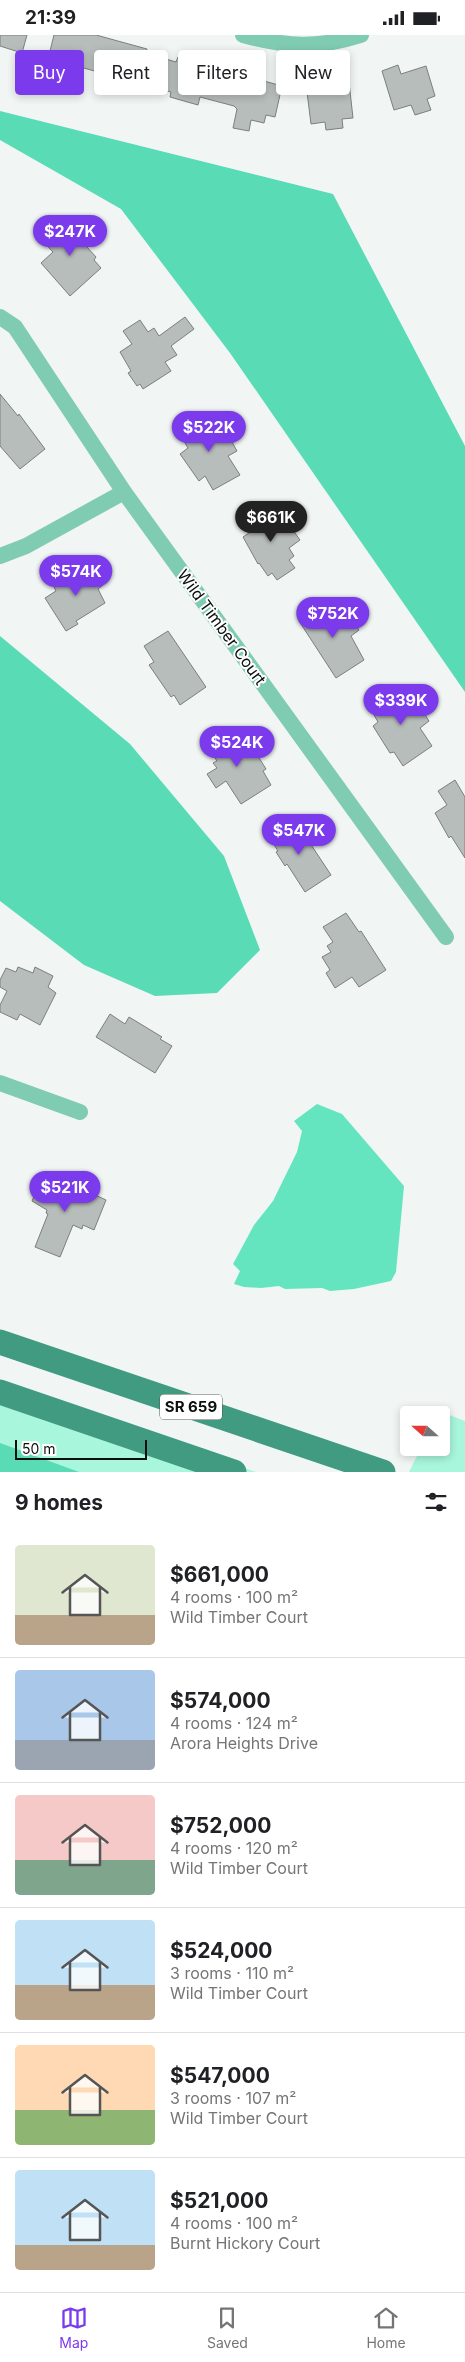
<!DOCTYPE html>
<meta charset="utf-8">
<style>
:root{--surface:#fff;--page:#f6f6f6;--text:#202124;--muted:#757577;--line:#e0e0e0;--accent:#7c3aed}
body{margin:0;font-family:Inter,sans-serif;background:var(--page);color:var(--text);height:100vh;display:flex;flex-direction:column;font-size:19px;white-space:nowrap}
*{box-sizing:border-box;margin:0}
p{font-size:16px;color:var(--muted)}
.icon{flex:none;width:28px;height:28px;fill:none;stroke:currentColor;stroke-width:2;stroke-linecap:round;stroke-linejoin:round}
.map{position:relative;height:1437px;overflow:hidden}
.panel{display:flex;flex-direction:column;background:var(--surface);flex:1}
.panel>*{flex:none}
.hud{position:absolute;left:15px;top:15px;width:435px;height:45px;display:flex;gap:10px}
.needle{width:32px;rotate:291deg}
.fabs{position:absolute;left:400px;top:1371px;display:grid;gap:10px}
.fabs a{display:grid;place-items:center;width:50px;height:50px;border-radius:5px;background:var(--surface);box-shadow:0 2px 8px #0003;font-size:25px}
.scale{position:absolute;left:15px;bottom:12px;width:132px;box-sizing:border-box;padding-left:5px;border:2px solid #0d0f0e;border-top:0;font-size:14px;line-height:18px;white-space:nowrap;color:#0d0f0e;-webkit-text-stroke:4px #fff;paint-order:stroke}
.price{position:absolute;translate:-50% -42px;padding:0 11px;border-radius:18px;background:var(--accent);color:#fff;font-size:16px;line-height:32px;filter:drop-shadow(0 1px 2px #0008)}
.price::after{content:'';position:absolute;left:50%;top:30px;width:15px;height:11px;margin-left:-8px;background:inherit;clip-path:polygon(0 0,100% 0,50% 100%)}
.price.current{background:#222;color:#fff}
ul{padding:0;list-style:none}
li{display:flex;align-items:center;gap:15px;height:125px;padding:0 15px}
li+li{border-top:1px solid var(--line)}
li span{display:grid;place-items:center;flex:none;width:140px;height:100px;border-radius:5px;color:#555}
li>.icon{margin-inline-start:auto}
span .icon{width:60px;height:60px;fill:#fffc;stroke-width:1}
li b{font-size:21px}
h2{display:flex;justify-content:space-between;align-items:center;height:60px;padding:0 15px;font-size:21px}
.chip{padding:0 18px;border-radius:5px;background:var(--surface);box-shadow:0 2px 8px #0003;font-size:18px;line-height:45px}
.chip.current{background:var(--accent);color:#fff}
.status{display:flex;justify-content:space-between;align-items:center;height:35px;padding:0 25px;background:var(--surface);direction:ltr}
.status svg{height:14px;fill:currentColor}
.tab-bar{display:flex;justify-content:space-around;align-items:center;height:70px;border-top:1px solid var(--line);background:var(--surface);font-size:14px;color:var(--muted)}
.tab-bar a{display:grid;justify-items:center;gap:2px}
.tab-bar .current{color:var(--accent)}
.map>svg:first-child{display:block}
.green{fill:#a8f6db}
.forest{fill:#59dbb6}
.water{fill:#64e5bf}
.building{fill:#b7bdbb;stroke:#7b807e}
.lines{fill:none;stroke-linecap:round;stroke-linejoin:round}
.street{stroke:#80ccb3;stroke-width:16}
.primary{stroke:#419b80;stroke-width:25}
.labels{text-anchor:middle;stroke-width:4;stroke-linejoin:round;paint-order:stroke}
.shield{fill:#fff;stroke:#565756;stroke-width:1}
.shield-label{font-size:15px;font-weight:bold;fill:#0d0f0e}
.street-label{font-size:16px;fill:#0d0f0e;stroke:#fff}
</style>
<div class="status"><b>21:39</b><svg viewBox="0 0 49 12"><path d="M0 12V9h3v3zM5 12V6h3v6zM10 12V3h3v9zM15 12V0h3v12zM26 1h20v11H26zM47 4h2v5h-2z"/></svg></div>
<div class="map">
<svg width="465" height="1437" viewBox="0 0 465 1437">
<rect width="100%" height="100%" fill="#f1f6f4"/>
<g class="green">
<path d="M 0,1352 L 256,1437 L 0,1437 Z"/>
<path d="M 439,1376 L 465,1386 L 465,1437 L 409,1437 L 421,1413 L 441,1412 L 441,1380 L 437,1380 Z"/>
</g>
<g class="forest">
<path d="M 0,76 L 333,159 L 465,411 L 465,657 L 230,318 L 121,174 L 0,105 Z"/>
<path d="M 0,601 L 130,709 L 224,821 L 260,915 L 217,958 L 155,961 L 84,930 L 0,866 Z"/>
<path d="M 0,1408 L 79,1437 L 0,1437 Z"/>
</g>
<path class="water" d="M 317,1069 L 342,1079 L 404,1151 L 396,1237 L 391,1246 L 354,1254 L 330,1256 L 322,1253 L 285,1254 L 279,1251 L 261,1253 L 244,1252 L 234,1249 L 240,1236 L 233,1229 L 254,1190 L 273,1166 L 297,1117 L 302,1096 L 294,1086 Z"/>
<g class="building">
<path d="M 0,0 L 27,0 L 22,18 L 0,11 Z"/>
<path d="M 54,0 L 96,0 L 147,14 L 146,18 L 176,27 L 178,22 L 282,51 L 275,82 L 266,80 L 264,88 L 251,85 L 249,96 L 233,93 L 237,74 L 234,71 L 200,62 L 198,70 L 170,62 L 171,57 L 80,32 L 79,36 L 64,33 L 66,24 L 49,20 Z"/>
<path d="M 398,30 L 401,39 L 426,31 L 435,61 L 427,64 L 431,75 L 415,80 L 411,70 L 394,75 L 382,36 Z"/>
<path d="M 349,47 L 353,83 L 342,84 L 343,93 L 326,95 L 325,87 L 311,89 L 307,57 L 310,58 L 310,52 Z"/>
<path d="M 54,187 L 68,203 L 84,188 L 96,202 L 86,211 L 96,222 L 94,225 L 101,233 L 70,261 L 41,228 L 53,217 L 39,202 Z"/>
<path d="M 185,282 L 194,294 L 171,311 L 177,320 L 165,327 L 171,336 L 143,354 L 140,349 L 137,351 L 128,338 L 131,336 L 120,317 L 132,309 L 123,296 L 140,285 L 148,297 L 154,293 L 159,301 Z"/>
<path d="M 0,359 L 18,381 L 19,379 L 45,414 L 20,434 L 0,411 Z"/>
<path d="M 209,379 L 223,403 L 228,400 L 237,416 L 228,421 L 240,440 L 213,455 L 205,441 L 199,446 L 180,419 L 188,413 L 179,397 Z"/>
<path d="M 262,470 L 271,484 L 278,479 L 287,493 L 290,491 L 300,505 L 289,513 L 294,521 L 289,525 L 295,533 L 277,545 L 272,538 L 268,541 L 259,528 L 258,529 L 243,502 L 255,494 L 246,480 Z"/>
<path d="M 89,529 L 103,550 L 98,554 L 105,568 L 76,586 L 78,589 L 66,596 L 45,563 L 56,556 L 54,552 Z"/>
<path d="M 327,568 L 336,583 L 339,581 L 342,586 L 349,581 L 359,595 L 351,601 L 364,625 L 336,643 L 299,586 Z"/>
<path d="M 168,596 L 206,652 L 180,670 L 174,660 L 171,662 L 149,630 L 154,627 L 144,611 Z"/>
<path d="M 399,651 L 416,675 L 420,672 L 429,686 L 420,693 L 432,711 L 403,731 L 394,717 L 390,718 L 373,691 L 378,687 L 369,671 Z"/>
<path d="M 230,696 L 239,711 L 243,708 L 251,722 L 256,718 L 266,734 L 263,736 L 271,750 L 241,769 L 226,746 L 216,753 L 207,739 L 217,733 L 213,728 L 217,726 L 207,711 Z"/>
<path d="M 455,745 L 465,762 L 465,823 L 451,801 L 449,803 L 435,778 L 447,770 L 438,756 Z"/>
<path d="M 290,785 L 300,801 L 304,799 L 331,840 L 305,857 L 287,829 L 285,831 L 276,817 L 278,816 L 268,800 Z"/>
<path d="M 346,878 L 359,897 L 361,896 L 386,935 L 359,952 L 352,942 L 335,953 L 326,938 L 330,935 L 322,922 L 331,917 L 327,911 L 333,907 L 323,892 Z"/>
<path d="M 18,932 L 33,938 L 35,932 L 53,941 L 48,952 L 56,958 L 40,990 L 20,979 L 17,985 L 0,977 L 0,970 L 7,956 L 0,952 L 0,945 L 6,933 L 16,937 Z"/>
<path d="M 110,979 L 125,989 L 129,982 L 162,1002 L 160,1004 L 172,1011 L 155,1038 L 96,1002 Z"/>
<path d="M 43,1141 L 78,1152 L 106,1165 L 94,1195 L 83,1190 L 82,1194 L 73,1190 L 60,1222 L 35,1212 L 48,1179 L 46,1178 L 47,1175 L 32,1166 Z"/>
</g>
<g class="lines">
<g class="street">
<path d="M 243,0 C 287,12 317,14 361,0"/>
<path d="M 0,282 L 15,292 L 124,457 L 446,902"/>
<path d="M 0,521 L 26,511 L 124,457"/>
<path d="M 0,1048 L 80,1077"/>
</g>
<g class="primary">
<path d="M 0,1307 L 383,1437"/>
<path d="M 0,1357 L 234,1437"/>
</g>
</g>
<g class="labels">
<rect class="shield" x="160" y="1359.5" width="62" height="25" rx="4"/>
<g class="shield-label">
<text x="191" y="1377">SR 659</text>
</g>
<g class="street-label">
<text transform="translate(222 592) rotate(54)" y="6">Wild Timber Court</text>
</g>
</g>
</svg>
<div class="fabs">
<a><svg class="needle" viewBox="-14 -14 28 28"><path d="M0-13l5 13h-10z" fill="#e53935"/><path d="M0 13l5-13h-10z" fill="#757577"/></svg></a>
</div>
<div class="scale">50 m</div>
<b class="price" style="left:70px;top:222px">$247K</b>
<b class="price" style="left:209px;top:418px">$522K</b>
<b class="price current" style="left:271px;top:508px">$661K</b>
<b class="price" style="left:76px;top:562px">$574K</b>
<b class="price" style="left:333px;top:604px">$752K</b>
<b class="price" style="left:401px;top:691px">$339K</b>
<b class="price" style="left:237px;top:733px">$524K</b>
<b class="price" style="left:299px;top:821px">$547K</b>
<b class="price" style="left:65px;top:1178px">$521K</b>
<div class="hud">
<a class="chip current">Buy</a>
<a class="chip">Rent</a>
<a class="chip">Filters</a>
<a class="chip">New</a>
</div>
</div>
<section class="panel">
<h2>9 homes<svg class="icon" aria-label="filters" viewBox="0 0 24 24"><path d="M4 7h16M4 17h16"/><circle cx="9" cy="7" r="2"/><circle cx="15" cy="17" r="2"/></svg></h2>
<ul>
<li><span style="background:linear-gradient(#dfe7d0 70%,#b9a48a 0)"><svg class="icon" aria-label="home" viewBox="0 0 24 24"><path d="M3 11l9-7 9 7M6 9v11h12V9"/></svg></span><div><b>$661,000</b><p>4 rooms · 100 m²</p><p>Wild Timber Court</p></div></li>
<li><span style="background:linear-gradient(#a9c7e8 70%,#9aa5b1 0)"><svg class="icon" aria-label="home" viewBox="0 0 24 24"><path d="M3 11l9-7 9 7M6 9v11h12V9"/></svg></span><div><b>$574,000</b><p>4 rooms · 124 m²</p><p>Arora Heights Drive</p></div></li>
<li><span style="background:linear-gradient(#f6c9c9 65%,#7fa58c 0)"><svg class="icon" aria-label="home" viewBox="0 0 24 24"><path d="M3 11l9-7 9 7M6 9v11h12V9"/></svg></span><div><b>$752,000</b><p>4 rooms · 120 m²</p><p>Wild Timber Court</p></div></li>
<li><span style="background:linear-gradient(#bfe0f5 65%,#b9a48a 0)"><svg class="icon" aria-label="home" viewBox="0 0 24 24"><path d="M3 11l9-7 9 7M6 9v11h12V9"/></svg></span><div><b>$524,000</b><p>3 rooms · 110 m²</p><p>Wild Timber Court</p></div></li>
<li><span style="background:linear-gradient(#ffd9b3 65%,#8fb573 0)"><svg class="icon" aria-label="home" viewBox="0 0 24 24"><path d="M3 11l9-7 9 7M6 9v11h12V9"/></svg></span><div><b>$547,000</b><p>3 rooms · 107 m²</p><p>Wild Timber Court</p></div></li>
<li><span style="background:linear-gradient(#bfe0f5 75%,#b9a48a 0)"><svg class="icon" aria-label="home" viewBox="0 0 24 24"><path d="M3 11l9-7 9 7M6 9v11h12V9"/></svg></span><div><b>$521,000</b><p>4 rooms · 100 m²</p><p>Burnt Hickory Court</p></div></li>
</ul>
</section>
<nav class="tab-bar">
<a class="current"><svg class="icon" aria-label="map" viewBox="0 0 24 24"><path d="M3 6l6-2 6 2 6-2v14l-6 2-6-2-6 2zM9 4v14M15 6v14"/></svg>Map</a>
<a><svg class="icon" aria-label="saved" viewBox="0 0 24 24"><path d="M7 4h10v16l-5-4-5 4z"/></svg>Saved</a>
<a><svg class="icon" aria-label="home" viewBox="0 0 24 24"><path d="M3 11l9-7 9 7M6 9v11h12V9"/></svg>Home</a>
</nav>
